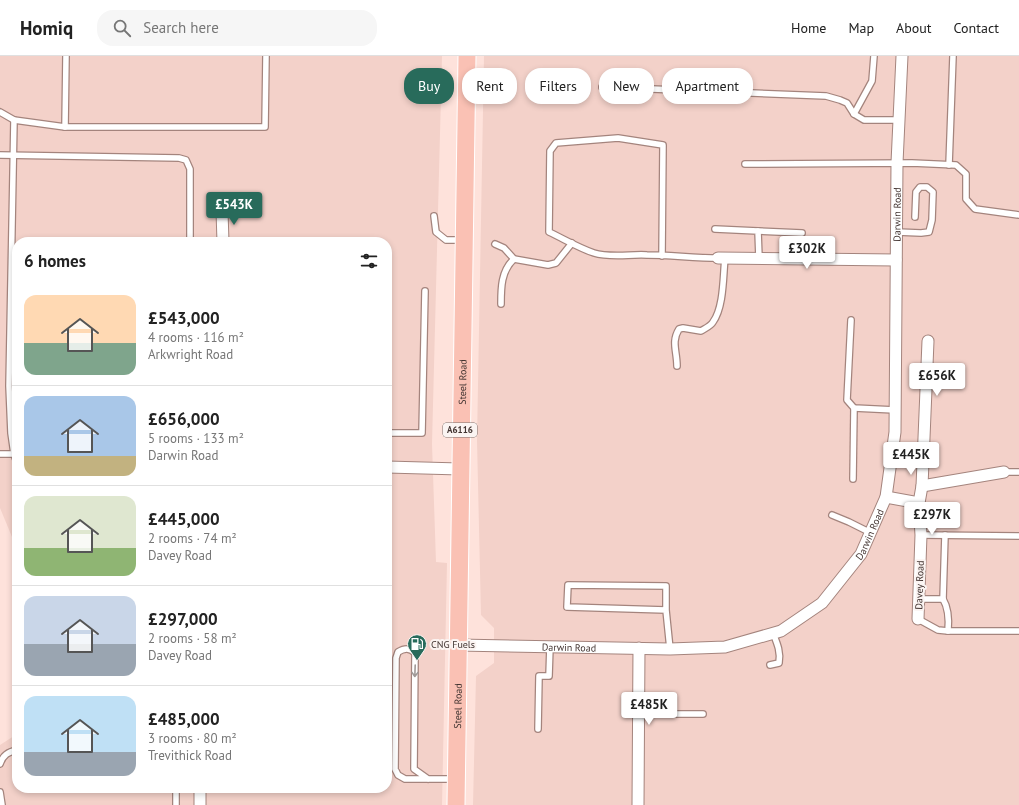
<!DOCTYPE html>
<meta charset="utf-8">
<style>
:root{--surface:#fff;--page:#f6f6f6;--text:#222;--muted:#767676;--line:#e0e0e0;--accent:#286b5b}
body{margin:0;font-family:"PT Sans",sans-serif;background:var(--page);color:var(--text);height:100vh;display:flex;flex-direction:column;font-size:15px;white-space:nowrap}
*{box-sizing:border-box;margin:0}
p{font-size:13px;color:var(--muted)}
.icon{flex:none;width:22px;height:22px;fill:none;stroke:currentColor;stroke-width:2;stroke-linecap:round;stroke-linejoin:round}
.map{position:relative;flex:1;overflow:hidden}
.panel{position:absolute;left:12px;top:181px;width:380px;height:556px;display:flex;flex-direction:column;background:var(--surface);border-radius:16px;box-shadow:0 2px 6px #0003}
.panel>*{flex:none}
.hud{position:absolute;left:404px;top:12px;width:380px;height:36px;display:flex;gap:8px}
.price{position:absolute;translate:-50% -34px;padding:0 9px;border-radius:4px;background:#fff;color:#222;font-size:13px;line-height:26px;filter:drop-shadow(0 1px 2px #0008)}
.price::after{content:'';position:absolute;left:50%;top:24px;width:12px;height:9px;margin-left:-6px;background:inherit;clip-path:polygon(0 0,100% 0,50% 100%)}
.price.selected{background:var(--accent);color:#fff}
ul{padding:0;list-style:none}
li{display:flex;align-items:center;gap:12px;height:100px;padding:0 12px}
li+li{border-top:1px solid var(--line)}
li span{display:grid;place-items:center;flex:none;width:112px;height:80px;border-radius:12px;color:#555}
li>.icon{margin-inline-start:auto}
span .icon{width:48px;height:48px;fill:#fffc;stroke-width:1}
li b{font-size:17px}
h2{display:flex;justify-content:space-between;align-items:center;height:48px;padding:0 12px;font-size:17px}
.tag{padding:0 14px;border-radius:16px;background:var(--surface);box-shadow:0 2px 6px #0003;font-size:14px;line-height:36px}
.tag.selected{background:var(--accent);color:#fff}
header{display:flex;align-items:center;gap:24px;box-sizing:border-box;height:56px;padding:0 20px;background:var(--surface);border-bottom:1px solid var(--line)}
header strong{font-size:19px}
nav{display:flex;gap:22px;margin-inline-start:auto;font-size:14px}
.search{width:280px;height:36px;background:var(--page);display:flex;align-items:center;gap:10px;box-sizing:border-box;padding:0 14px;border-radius:16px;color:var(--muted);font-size:15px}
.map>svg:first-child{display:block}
.built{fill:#f3d1c9}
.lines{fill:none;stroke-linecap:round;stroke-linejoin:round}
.lane-casing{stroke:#a4847d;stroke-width:8}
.street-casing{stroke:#a4847d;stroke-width:13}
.primary-casing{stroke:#fff;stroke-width:19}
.lane{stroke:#fff;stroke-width:5.5}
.street{stroke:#fff;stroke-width:11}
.primary{stroke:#fac1b4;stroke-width:17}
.oneway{stroke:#a09a98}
.labels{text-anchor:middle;stroke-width:4;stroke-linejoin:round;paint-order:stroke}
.shield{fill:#fbf4f2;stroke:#7a6e6b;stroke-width:1}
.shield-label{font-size:9px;font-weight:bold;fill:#423431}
.street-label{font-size:10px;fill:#423431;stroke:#fbf4f2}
.poi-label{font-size:10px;fill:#423431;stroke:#fbf4f2;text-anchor:start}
</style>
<header>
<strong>Homiq</strong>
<div class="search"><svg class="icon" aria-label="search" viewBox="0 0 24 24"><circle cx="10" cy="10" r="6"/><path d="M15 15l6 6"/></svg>Search here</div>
<nav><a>Home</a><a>Map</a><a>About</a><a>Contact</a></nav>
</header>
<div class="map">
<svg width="1019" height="749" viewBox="0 0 1019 749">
<rect width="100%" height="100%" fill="#fee2db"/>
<g class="built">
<path d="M 0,0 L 442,0 L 432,388 L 436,506 L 447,507 L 442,749 L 0,749 L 0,689 L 17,678 L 17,732 L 387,732 L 387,186 L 17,186 L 17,493 L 0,452 Z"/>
<path d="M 484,0 L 1019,0 L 1019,749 L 473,749 L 476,620 L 494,607 L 494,572 L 481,559 L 477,384 Z"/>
</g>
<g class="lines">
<defs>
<g id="lane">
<path d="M 602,31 L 826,40 L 840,44 L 847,47 L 854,58 L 864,64 L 899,64"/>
<path d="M 0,56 L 14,64 L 65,71 L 265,71 L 266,0"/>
<path d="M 854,58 L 872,25 L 874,0"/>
<path d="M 14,64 L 9,330 L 11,377 L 14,398 L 17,407"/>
<path d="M 65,71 L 66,0"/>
<path d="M 0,99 L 179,102 L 186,104 L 190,113 L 190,186"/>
<path d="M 745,108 L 912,107 L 956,109 L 966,118 L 966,143 L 975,153 L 1019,159"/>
<path d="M 949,109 L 953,0"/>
<path d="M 434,160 L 436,176 L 446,184 L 463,184"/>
<path d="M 715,173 L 758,175 L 759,202"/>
<path d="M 758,175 L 802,177"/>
<path d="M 897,176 L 921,177 L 929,176 L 932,164 L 933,136 L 927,131 L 920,131 L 916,136 L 915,161"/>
<path d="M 495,188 L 504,192 L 514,203 L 548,209 L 556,207 L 572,187"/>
<path d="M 662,200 L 663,89 L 618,82 L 556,87 L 550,95 L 549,176 C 564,183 579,192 594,197 C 610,202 630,198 647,199 C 670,199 694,202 718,202"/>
<path d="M 501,248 C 501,232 501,215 514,203"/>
<path d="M 851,264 L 847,344 L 854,352 L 895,354"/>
<path d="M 677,310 C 677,295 671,286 679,273 L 683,272 L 701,275 C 704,273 711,270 713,266 C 724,251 723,220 725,202"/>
<path d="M 387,377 L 422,377 L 425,235"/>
<path d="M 0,398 L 14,398"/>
<path d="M 1004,416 L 1019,416"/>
<path d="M 853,423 L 854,352"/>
<path d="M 832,459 L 849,466 L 871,477"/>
<path d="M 921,479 L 1019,480"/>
<path d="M 918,543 L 943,543 L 945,479"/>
<path d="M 943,543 C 949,553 949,564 948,575"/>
<path d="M 666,554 L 666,530 L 568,529 L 567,551 L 666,554 L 670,593"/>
<path d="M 918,563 L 938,574 L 948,575 L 1019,575"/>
<path d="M 770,609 L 779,607 C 781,596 777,587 773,577"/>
<path d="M 638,658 L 703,658"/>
<path d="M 538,673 L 539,620 L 549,620 L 550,590"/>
<path d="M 0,708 C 3,699 8,696 17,694"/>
<path d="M 428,723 L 414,713 L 415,597 C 409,592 405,592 398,596 L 396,602 L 395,713 L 398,719 L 405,723 L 454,723"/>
<path d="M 0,736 L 2,749"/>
<path d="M 176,749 L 176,732"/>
</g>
<g id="street">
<path d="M 222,155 L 223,186"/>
<path d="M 718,202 L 896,204"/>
<path d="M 387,411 L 460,413"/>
<path d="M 922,430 L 1004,416"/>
<path d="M 886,441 L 919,447 L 921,479 L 918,563"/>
<path d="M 919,447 L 922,430 L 928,285"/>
<path id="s1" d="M 458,589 L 670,593 L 725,591 L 781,575 L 822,547 L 861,498 L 886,441 L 895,376 L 897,107 L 902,0"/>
<path d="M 200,749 L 200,732"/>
<path d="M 638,749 L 639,592"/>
</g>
<g id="primary">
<path id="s2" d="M 456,749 L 467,0"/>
</g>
</defs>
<use href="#lane" class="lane-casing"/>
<use href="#street" class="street-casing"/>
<use href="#primary" class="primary-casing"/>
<use href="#lane" class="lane"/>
<use href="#street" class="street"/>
<use href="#primary" class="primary"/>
</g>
<defs><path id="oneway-shaft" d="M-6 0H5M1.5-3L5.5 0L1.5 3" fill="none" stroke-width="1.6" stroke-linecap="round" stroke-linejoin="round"/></defs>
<use class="oneway" href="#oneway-shaft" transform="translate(415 615) rotate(92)"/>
<defs>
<symbol id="fuel-pin" viewBox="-11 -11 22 30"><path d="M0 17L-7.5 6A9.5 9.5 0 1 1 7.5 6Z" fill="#286b5b" stroke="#fbf4f2"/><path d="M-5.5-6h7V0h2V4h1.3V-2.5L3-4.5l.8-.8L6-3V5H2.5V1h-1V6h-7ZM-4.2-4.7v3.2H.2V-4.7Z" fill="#fff"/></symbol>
</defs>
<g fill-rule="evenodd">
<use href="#fuel-pin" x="406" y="577" width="22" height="30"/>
</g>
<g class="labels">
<rect class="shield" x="443" y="367" width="34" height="14" rx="3"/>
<g class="shield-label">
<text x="460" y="377">A6116</text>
</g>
<g class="street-label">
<text dy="4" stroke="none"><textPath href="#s1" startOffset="783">Darwin Road</textPath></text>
<text dy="4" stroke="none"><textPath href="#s2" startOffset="423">Steel Road</textPath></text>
<text dy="4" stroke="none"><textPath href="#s1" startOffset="459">Darwin Road</textPath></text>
<text transform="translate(919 529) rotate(-88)" y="4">Davey Road</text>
<text dy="4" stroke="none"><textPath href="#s1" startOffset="111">Darwin Road</textPath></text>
<text dy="4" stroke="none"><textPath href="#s2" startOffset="99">Steel Road</textPath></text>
</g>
<g class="poi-label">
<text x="431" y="592">CNG Fuels</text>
</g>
</g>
</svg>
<b class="price selected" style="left:234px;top:170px">£543K</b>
<b class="price" style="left:807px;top:214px">£302K</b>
<b class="price" style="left:937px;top:341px">£656K</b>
<b class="price" style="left:911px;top:420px">£445K</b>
<b class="price" style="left:932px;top:480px">£297K</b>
<b class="price" style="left:649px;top:670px">£485K</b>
<div class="hud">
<a class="tag selected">Buy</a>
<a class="tag">Rent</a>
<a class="tag">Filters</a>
<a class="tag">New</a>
<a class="tag">Apartment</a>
</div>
<section class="panel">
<h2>6 homes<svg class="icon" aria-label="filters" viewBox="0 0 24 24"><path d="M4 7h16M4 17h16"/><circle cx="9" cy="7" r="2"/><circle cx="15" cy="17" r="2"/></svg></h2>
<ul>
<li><span style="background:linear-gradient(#ffd9b3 60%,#7fa58c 0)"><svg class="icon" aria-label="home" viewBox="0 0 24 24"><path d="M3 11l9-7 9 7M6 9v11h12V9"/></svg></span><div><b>£543,000</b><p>4 rooms · 116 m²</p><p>Arkwright Road</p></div></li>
<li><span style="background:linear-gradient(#a9c7e8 75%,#c2b280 0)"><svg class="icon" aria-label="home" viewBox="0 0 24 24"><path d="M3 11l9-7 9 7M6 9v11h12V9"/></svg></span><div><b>£656,000</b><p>5 rooms · 133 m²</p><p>Darwin Road</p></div></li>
<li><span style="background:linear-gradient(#dfe7d0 65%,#8fb573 0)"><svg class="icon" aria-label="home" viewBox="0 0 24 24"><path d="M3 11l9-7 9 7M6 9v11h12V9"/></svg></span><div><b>£445,000</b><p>2 rooms · 74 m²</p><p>Davey Road</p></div></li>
<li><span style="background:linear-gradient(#c9d6e8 60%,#9aa5b1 0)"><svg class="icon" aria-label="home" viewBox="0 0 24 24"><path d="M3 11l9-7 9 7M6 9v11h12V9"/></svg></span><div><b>£297,000</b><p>2 rooms · 58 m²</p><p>Davey Road</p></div></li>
<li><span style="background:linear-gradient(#bfe0f5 70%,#9aa5b1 0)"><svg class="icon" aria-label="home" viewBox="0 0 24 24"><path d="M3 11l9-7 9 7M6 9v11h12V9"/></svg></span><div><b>£485,000</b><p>3 rooms · 80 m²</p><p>Trevithick Road</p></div></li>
</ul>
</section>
</div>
